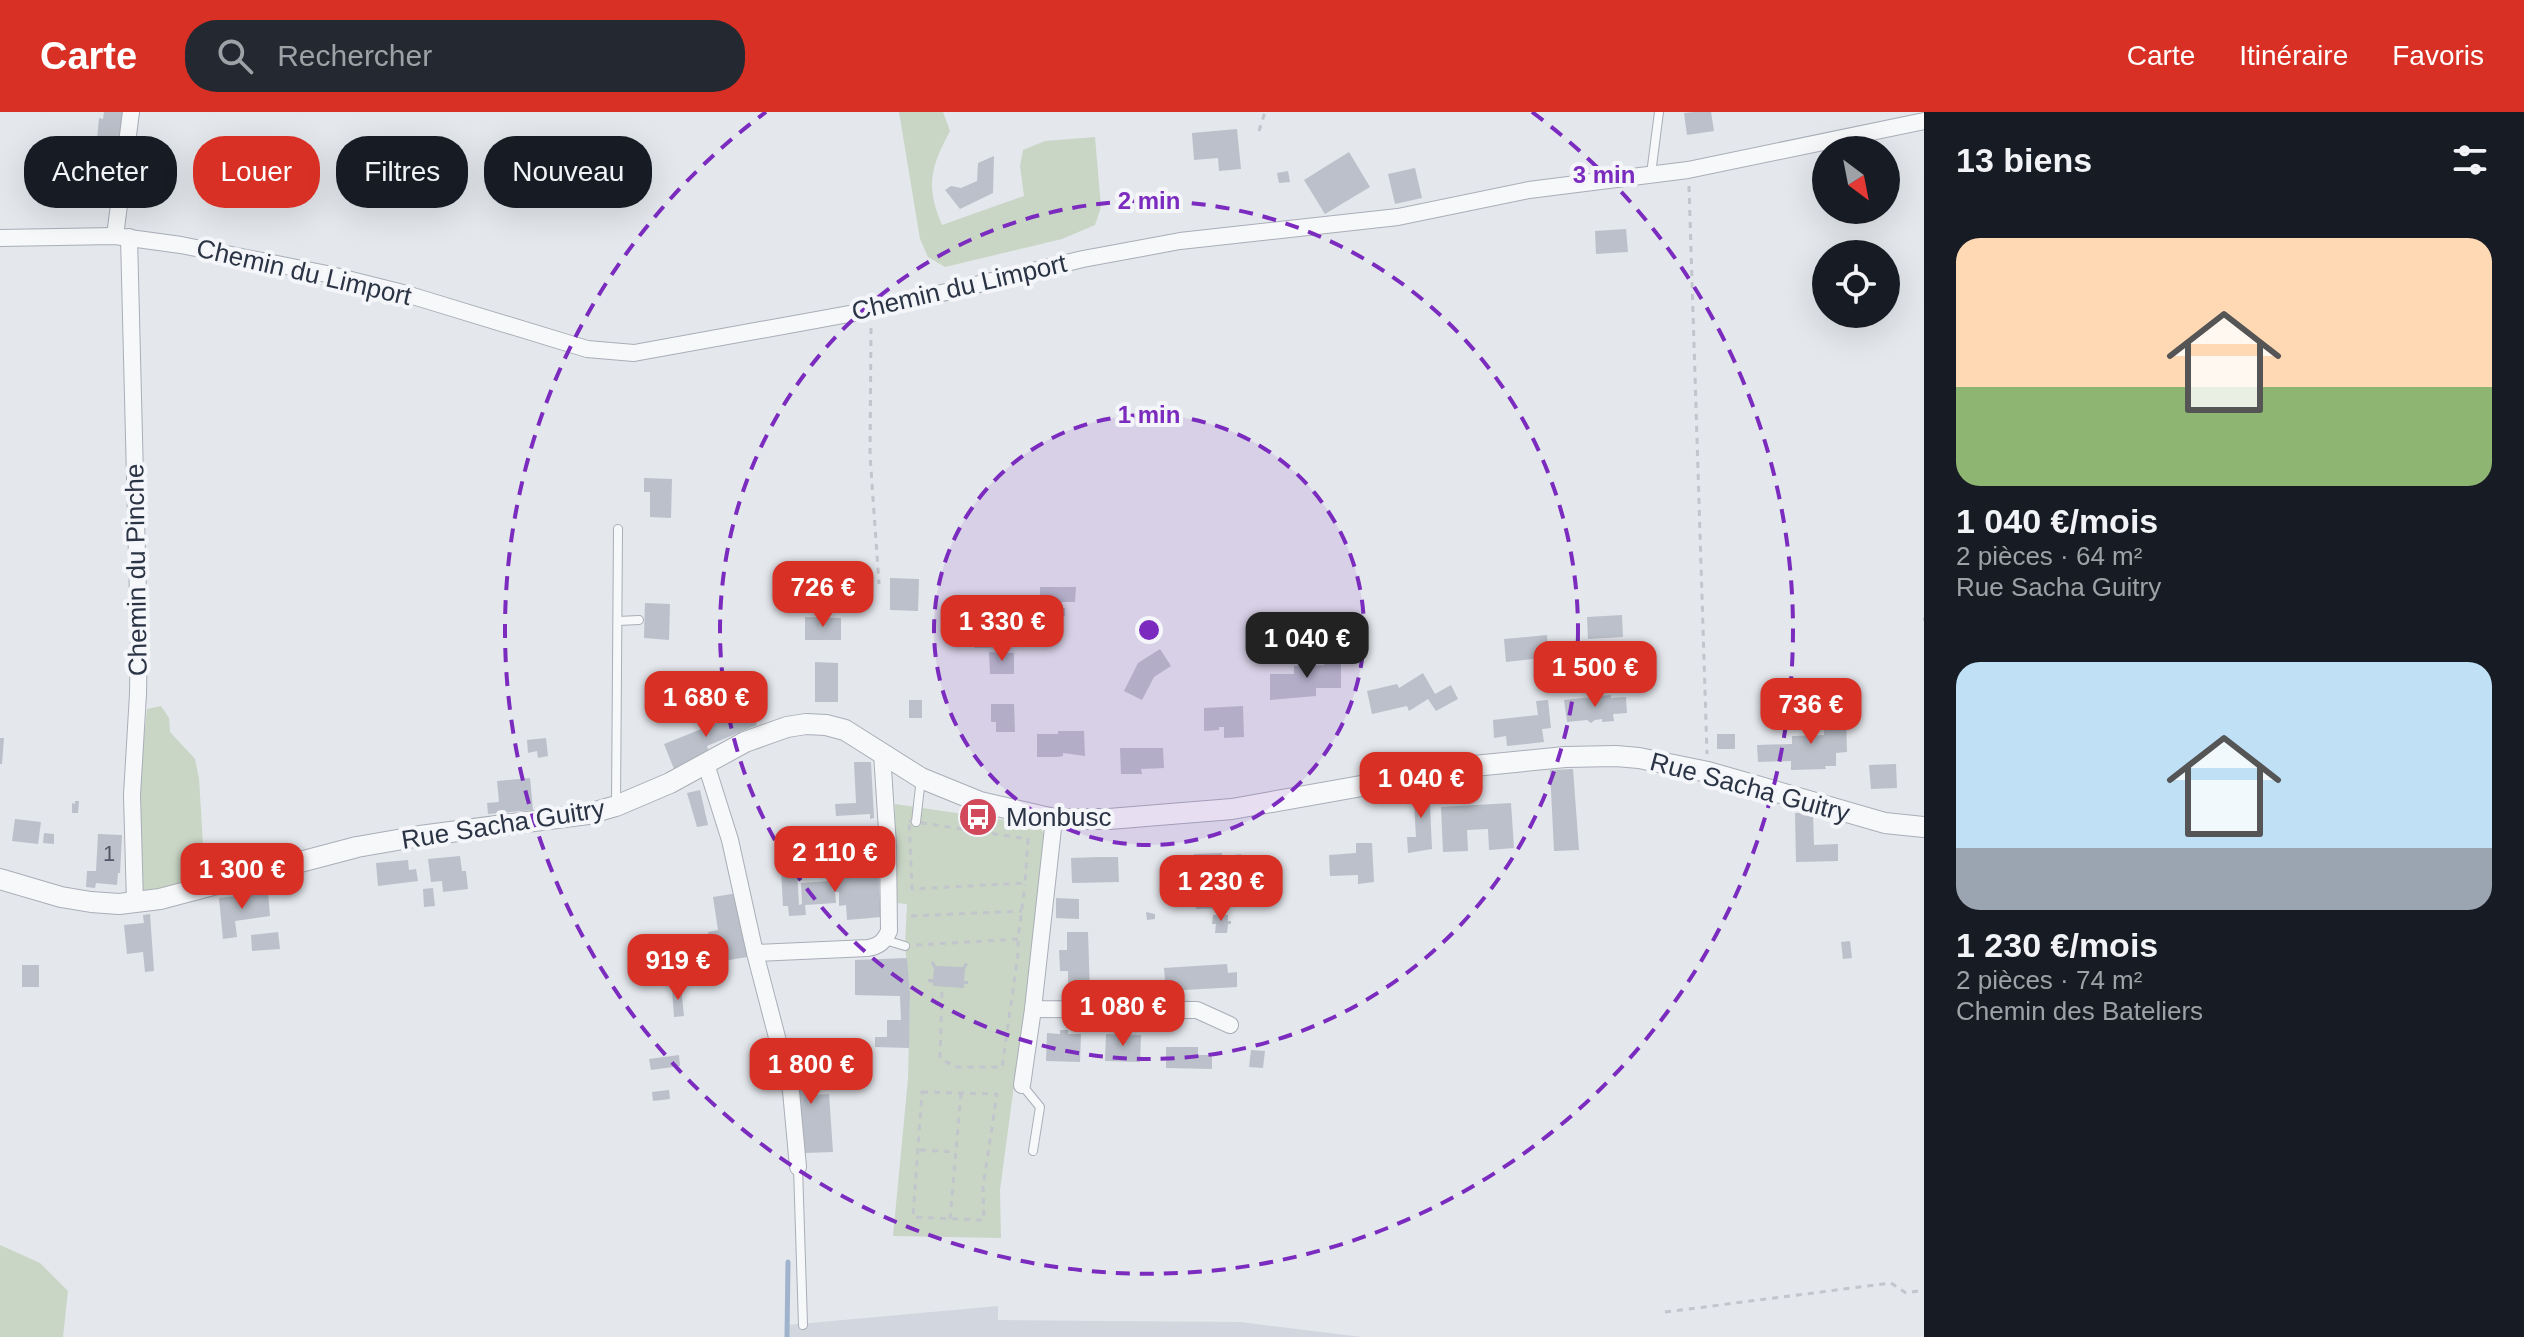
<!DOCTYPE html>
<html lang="fr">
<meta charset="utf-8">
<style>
:root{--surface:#171b24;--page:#242831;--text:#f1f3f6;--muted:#9ea1a6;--accent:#d93025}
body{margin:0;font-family:Helvetica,sans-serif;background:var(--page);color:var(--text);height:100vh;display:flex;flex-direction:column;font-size:30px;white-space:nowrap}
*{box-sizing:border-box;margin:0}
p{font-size:26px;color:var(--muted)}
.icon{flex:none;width:44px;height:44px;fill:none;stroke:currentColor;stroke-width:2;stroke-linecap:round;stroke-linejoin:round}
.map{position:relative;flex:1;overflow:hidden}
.sheet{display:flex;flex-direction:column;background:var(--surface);width:600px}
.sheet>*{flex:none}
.guide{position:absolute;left:24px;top:24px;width:760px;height:72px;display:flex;gap:16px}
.needle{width:52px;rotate:148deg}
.buttons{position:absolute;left:1812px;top:24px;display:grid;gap:16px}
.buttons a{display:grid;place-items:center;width:88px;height:88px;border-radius:50%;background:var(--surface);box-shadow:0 8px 32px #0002;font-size:40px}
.price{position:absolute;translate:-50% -68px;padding:0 18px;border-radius:16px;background:var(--accent);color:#fff;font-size:26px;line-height:52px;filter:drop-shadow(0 2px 4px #0008)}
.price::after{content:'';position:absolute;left:50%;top:48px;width:24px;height:18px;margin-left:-12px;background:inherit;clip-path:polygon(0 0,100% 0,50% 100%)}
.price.current{background:#222;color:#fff}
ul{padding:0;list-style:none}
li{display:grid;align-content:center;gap:16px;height:424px;padding:0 32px}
li span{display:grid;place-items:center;height:248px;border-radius:24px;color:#555}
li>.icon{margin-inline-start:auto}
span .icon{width:144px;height:144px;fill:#fffc;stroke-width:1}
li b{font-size:34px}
h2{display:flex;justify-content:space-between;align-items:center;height:96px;padding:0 32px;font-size:34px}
.pill{padding:0 28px;border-radius:32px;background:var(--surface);box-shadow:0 8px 32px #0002;font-size:28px;line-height:72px}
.pill.current{background:var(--accent);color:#fff}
header{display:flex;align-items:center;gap:48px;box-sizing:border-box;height:112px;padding:0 40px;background:var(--accent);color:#fff}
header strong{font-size:38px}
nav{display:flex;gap:44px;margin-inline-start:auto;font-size:28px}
.search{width:560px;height:72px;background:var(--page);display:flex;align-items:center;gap:20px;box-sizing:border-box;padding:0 28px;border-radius:32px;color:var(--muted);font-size:30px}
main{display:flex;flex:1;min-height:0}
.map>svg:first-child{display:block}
.built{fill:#d2d6de}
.green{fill:#c9d6c5}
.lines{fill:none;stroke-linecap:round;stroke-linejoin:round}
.stream{stroke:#9fb4cc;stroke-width:5}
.building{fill:#bbc0ca}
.service-casing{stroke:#a9aeb7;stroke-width:10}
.minor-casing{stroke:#a9aeb7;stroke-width:18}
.tertiary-casing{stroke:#a9aeb7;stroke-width:22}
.path{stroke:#c2c5cb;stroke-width:3;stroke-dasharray:6 6;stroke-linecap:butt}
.service{stroke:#f7f8fa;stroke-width:8}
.minor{stroke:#f7f8fa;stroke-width:16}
.tertiary{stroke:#f7f8fa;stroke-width:20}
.ring{fill:none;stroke:#7b2cbf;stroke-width:4;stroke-dasharray:14 10}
.labels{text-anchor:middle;stroke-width:8;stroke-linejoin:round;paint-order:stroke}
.number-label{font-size:22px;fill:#4f5766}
.street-label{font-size:26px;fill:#2b3445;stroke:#f4f6f9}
.poi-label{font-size:26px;fill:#2b3445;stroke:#f4f6f9;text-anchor:start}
.centre{fill:#7b2cbf;stroke:#f4f6f9;stroke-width:4}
.ring-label{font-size:24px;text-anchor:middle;font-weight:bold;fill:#7b2cbf;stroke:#f4f6f9;stroke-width:8;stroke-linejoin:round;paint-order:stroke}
</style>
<header>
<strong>Carte</strong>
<div class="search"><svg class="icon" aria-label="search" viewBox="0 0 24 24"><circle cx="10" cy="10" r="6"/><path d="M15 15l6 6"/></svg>Rechercher</div>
<nav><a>Carte</a><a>Itinéraire</a><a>Favoris</a></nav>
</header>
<main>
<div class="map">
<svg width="1924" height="1225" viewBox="0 0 1924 1225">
<rect width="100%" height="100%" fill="#e4e7ec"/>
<path class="built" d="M 998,1194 L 998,1208 L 1240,1210 L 1362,1225 L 788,1225 L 788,1213 Z"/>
<g class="green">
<path d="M 899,0 L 943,0 L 950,19 C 931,55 925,73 942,113 L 1024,84 L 1020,54 L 1023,38 L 1045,29 L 1095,25 L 1101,95 L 1095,113 L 1062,127 L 945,155 L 928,145 L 920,127 Z"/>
<path d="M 161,594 L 169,606 L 170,620 L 195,647 L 199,666 L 205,765 L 143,780 L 138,684 L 147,597 Z"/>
<path d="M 895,692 L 1039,713 L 1047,727 L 1000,1078 L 1001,1126 L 893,1124 L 908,967 L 910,882 L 905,834 L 907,792 L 896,791 Z"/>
<path d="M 0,1133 L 40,1151 L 68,1179 L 63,1225 L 0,1225 Z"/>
</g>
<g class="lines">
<path class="stream" d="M 787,1225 L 788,1150"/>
</g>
<g class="building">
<path d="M 104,0 L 125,0 L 119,51 L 95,48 L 99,6 L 103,7 Z"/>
<path d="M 1694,0 L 1711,0 L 1714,19 L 1687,23 L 1684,1 Z"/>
<path d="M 1237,17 L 1241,57 L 1219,59 L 1218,46 L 1194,48 L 1192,21 Z"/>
<path d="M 1349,40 L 1370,75 L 1325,102 L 1304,68 Z"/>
<path d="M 994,44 L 993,81 L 960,97 L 945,78 L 951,74 L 961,76 L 977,69 L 978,51 Z"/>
<path d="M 1415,56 L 1422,86 L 1395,92 L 1388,62 Z"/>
<path d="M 1288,59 L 1290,70 L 1279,71 L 1277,61 Z"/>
<path d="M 1626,117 L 1628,140 L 1596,142 L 1595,119 Z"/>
<path d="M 644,366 L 672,367 L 671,406 L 650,405 L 650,380 L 644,380 Z"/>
<path d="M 890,466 L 919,467 L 918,499 L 890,498 Z"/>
<path d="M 1040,475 L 1076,475 L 1075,490 L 1062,490 L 1061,496 L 1065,496 L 1065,504 L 1061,505 L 1061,522 L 1040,522 Z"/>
<path d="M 645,491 L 670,492 L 669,528 L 644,526 Z"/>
<path d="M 1622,503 L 1623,525 L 1588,527 L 1587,505 Z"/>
<path d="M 805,505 L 841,506 L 841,528 L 805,528 Z"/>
<path d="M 1014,513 L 1014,535 L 975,536 L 974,515 Z"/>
<path d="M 1547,523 L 1549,548 L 1541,549 L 1540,546 L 1506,550 L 1504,527 Z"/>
<path d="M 1160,537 L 1171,554 L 1154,565 L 1142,588 L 1124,579 L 1138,551 Z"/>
<path d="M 989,540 L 1014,541 L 1014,562 L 990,562 Z"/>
<path d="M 1341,545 L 1341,576 L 1316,576 L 1316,584 L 1270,588 L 1270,562 L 1294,562 L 1294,554 L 1324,553 L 1323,546 Z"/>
<path d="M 815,550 L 838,551 L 838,590 L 815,590 Z"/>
<path d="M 1423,561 L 1435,582 L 1451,573 L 1458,587 L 1436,599 L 1428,587 L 1409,599 L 1407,594 L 1372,602 L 1367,579 L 1397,572 L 1399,576 Z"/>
<path d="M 1815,567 L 1824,567 L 1824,588 L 1816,589 Z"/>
<path d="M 676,576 L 683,591 L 676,595 L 679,601 L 662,608 L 652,587 Z"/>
<path d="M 1611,583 L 1611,586 L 1626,585 L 1627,601 L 1613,602 L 1614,609 L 1602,610 L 1602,607 L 1595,608 L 1591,611 L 1587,608 L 1567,610 L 1564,588 Z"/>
<rect x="909" y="588" width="13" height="18"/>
<path d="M 1548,588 L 1551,616 L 1542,617 L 1544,630 L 1507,634 L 1506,624 L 1494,626 L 1493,608 L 1538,603 L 1536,589 Z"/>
<path d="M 991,592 L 1014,592 L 1015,620 L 996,620 L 996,610 L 991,610 Z"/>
<path d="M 1243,594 L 1244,625 L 1224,626 L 1224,615 L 1219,615 L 1219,618 L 1204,619 L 1204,596 Z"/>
<path d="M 1834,594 L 1835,603 L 1846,603 L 1847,640 L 1836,641 L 1836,654 L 1825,654 L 1826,657 L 1791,658 L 1791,649 L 1758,650 L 1757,633 L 1792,632 L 1792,624 L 1824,623 L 1823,595 Z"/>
<path d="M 749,598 L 757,613 L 707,634 L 710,643 L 674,657 L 664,632 Z"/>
<path d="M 1058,619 L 1084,619 L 1085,644 L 1063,641 L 1063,644 L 1058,645 L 1037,645 L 1037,622 L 1058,622 Z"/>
<rect x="1717" y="622" width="18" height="15"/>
<path d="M 0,626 L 4,626 L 2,652 L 0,652 Z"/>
<path d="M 546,626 L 548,644 L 538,646 L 537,639 L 528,641 L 527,628 Z"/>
<path d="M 1120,636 L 1163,636 L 1164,656 L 1141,657 L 1142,662 L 1121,662 Z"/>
<path d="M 854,650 L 871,650 L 874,706 L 870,707 L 870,702 L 836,704 L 835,692 L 856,691 Z"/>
<path d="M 1896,652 L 1897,676 L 1871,677 L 1869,653 Z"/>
<path d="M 1573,657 L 1579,738 L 1554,739 L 1550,658 Z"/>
<path d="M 530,666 L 533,698 L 488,702 L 487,691 L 499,690 L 497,669 Z"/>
<path d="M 1429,672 L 1432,737 L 1408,741 L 1407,725 L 1416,725 L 1413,673 Z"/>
<path d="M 700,678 L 708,713 L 697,715 L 687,681 Z"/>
<path d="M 75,689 L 79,689 L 78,701 L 72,701 L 72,691 L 75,692 Z"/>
<path d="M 1511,691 L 1514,736 L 1489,738 L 1488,717 L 1467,718 L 1468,739 L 1443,740 L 1441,695 Z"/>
<path d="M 1795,701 L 1813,701 L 1814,733 L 1838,732 L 1838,749 L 1796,750 Z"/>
<path d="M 15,707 L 41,710 L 38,732 L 12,729 Z"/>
<path d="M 44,721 L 54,722 L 54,732 L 43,731 Z"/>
<path d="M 98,722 L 122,723 L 120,761 L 118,761 L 117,773 L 96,771 L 95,776 L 86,775 L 87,759 L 96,759 Z"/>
<path d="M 1356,731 L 1372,731 L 1374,770 L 1358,772 L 1358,763 L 1330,764 L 1329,743 L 1356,741 Z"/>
<path d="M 830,736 L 831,748 L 816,749 L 815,737 Z"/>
<path d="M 1222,741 L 1226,796 L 1196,797 L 1194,742 Z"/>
<path d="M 1241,742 L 1242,755 L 1227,756 L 1226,744 Z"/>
<path d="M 460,744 L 462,759 L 466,759 L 468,777 L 443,780 L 442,769 L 431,770 L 428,747 Z"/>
<path d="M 1099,745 L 1118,745 L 1119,770 L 1072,771 L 1071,746 Z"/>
<path d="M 408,748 L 409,758 L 416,757 L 418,769 L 378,774 L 376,751 Z"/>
<path d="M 797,757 L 799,793 L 802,792 L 801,771 L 830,769 L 830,763 L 878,760 L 881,805 L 847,808 L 846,793 L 839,794 L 839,780 L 835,780 L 836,791 L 805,793 L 806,803 L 789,804 L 788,794 L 783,794 L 781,758 Z"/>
<path d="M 433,776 L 435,794 L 424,795 L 423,777 Z"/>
<path d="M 268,780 L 270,804 L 235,809 L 237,825 L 223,827 L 219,786 Z"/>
<path d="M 738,781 L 747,845 L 712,851 L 708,820 L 718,818 L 713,785 Z"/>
<path d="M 1056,786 L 1079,787 L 1079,807 L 1056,806 Z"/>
<path d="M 1146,800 L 1155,802 L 1155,807 L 1147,808 Z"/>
<path d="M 150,802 L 154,859 L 145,860 L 143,840 L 127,842 L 124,813 L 144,811 L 143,803 Z"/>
<path d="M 1213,803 L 1228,803 L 1228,809 L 1231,809 L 1231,812 L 1228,812 L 1227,821 L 1215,821 L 1216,812 L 1212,812 Z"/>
<path d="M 278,820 L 280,837 L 252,839 L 251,823 Z"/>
<path d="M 1067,820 L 1088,820 L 1090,881 L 1068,881 L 1068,859 L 1060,859 L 1059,838 L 1067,838 Z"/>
<path d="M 1850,829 L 1852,846 L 1843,847 L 1841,830 Z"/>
<path d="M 907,846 L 910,882 L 909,936 L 875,935 L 875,925 L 887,925 L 887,908 L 901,908 L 900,884 L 855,883 L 855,848 Z"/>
<path d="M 933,849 L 936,854 L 963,855 L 965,851 L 968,852 L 965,857 L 964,869 L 968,869 L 968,872 L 964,872 L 964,876 L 933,874 L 933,871 L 928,870 L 928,867 L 933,867 L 934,856 L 931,851 Z"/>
<path d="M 1227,852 L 1228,861 L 1237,860 L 1237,875 L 1166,879 L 1164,856 Z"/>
<rect x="22" y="853" width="17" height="22"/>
<path d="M 681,875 L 684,904 L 674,905 L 672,876 Z"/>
<path d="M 1060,918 L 1068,918 L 1068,922 L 1081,922 L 1080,950 L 1046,949 L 1047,921 L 1060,922 Z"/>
<path d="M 1106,922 L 1141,923 L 1140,950 L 1105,949 Z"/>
<path d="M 848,927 L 849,937 L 787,940 L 787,930 Z"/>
<path d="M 1166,935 L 1198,935 L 1198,943 L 1212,943 L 1212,957 L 1166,956 Z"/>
<path d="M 1251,938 L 1265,939 L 1263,956 L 1249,955 Z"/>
<path d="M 815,941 L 814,944 L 819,945 L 818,950 L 815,949 L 815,959 L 806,960 L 811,983 L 829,982 L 833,1040 L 804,1041 L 787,943 Z"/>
<path d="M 679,943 L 680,954 L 651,958 L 649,947 Z"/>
<path d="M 669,978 L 670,987 L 653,989 L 652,980 Z"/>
</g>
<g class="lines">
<defs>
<g id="service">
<path d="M 1651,62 L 1659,0"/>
<path d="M 618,509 L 639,508"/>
<path d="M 616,693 L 618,417"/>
<path d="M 916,710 L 921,666"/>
<path d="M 885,828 L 905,834"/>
<path d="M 1022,973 L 1040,995 L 1033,1039"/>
<path d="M 798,1055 L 803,1213"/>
</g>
<g id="minor">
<path d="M 115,124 L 131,0"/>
<path d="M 129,125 L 139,525 L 138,582 L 132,683 L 135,791"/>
<path d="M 0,126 L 115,124 L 181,133 L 327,162 L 403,181 L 587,237 L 634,241 L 871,198 L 1083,147 L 1180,129 L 1398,105 L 1529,78 L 1688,58 L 1924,9"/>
<path d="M 706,652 L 730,728 L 755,841 L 791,979 L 798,1055"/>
<path d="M 1054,707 L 1033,897 L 1197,898 L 1230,913"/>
<path d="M 755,841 L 868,836 C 879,834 884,830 889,819 L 888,734 L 882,641"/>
<path d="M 1022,973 L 1033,897"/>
</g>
<path id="tertiary" d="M 0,767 L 61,785 L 91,790 L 119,792 L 160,787 L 357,735 L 420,724 L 588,702 L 616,694 L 670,671 L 745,630 L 787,615 L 806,612 L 826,613 L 845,618 L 921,666 L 980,690 L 1054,707 L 1109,707 L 1232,697 L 1474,654 L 1565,645 L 1616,644 L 1639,646 L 1708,660 L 1885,711 L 1924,715"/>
</defs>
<use href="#service" class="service-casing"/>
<use href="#minor" class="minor-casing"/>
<use href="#tertiary" class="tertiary-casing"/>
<g class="path">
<path d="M 1259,19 L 1265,0"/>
<path d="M 1689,74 L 1707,642"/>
<path d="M 871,216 L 870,343 L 879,472"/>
<path d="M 1923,507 L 1924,507"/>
<path d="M 909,709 L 1028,727 L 1025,771 L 912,777 Z"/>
<path d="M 911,804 L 1022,799"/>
<path d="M 916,833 L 1018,827 L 1025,773"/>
<path d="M 942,880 L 940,946 L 955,955 L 1002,955 L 1018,843 L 1018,827"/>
<path d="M 922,980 L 997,982 L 983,1075 L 984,1108 L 913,1105 Z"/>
<path d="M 920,1038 L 956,1040"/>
<path d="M 950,1107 L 961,981"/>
<path d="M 1665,1200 L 1891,1171 L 1906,1181 L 1924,1178"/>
</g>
<use href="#service" class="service"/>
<use href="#minor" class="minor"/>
<use href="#tertiary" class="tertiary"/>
</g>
<circle cx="1149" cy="518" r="215" fill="#7b2cbf" fill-opacity=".12"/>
<g class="ring">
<circle cx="1149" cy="518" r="215"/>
<circle cx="1149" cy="518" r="429"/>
<path d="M1532 0A644 644 0 1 1 766 0"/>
</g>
<defs>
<symbol id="bus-disc" viewBox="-11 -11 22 22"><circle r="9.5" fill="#d1495b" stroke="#f4f6f9"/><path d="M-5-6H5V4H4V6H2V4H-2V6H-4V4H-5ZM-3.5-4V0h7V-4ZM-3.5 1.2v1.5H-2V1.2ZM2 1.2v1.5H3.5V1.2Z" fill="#fff"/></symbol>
</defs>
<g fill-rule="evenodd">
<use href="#bus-disc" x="956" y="683" width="44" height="44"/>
</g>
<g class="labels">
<g class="number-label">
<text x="109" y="749">1</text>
</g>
<g class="street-label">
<text transform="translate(304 160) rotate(13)" y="9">Chemin du Limport</text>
<text transform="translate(959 175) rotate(-13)" y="9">Chemin du Limport</text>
<text transform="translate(136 458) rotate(-91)" y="9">Chemin du Pinche</text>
<text transform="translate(1750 675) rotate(15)" y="9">Rue Sacha Guitry</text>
<text transform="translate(503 712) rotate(-9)" y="9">Rue Sacha Guitry</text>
</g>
<g class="poi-label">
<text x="1006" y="714">Monbusc</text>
</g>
</g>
<circle cx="1149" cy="518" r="12" class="centre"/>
<g class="ring-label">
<text x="1604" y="71">3 min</text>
<text x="1149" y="97">2 min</text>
<text x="1149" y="311">1 min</text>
</g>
</svg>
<div class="buttons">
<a><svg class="needle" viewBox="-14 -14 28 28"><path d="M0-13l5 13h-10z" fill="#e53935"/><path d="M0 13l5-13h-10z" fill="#9ea1a6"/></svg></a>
<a><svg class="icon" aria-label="locate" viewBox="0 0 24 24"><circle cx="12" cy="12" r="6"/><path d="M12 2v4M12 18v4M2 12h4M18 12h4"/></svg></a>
</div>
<b class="price" style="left:823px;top:517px">726 €</b>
<b class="price" style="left:1002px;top:551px">1 330 €</b>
<b class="price current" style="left:1307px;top:568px">1 040 €</b>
<b class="price" style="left:1595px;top:597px">1 500 €</b>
<b class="price" style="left:706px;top:627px">1 680 €</b>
<b class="price" style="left:1811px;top:634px">736 €</b>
<b class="price" style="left:1421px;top:708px">1 040 €</b>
<b class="price" style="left:835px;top:782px">2 110 €</b>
<b class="price" style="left:242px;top:799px">1 300 €</b>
<b class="price" style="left:1221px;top:811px">1 230 €</b>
<b class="price" style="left:678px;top:890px">919 €</b>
<b class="price" style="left:1123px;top:936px">1 080 €</b>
<b class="price" style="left:811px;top:994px">1 800 €</b>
<div class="guide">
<a class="pill">Acheter</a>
<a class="pill current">Louer</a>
<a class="pill">Filtres</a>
<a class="pill">Nouveau</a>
</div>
</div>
<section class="sheet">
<h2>13 biens<svg class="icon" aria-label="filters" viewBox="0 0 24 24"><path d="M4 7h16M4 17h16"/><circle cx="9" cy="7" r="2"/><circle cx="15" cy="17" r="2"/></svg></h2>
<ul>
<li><span style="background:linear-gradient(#ffd9b3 60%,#8fb573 0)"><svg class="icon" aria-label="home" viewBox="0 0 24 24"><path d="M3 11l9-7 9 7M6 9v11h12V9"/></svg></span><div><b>1 040 €/mois</b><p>2 pièces · 64 m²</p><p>Rue Sacha Guitry</p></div></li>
<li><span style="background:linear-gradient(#bfe0f5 75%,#9aa5b1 0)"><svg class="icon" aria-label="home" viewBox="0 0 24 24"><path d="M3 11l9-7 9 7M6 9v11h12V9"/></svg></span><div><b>1 230 €/mois</b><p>2 pièces · 74 m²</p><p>Chemin des Bateliers</p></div></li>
</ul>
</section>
</main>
